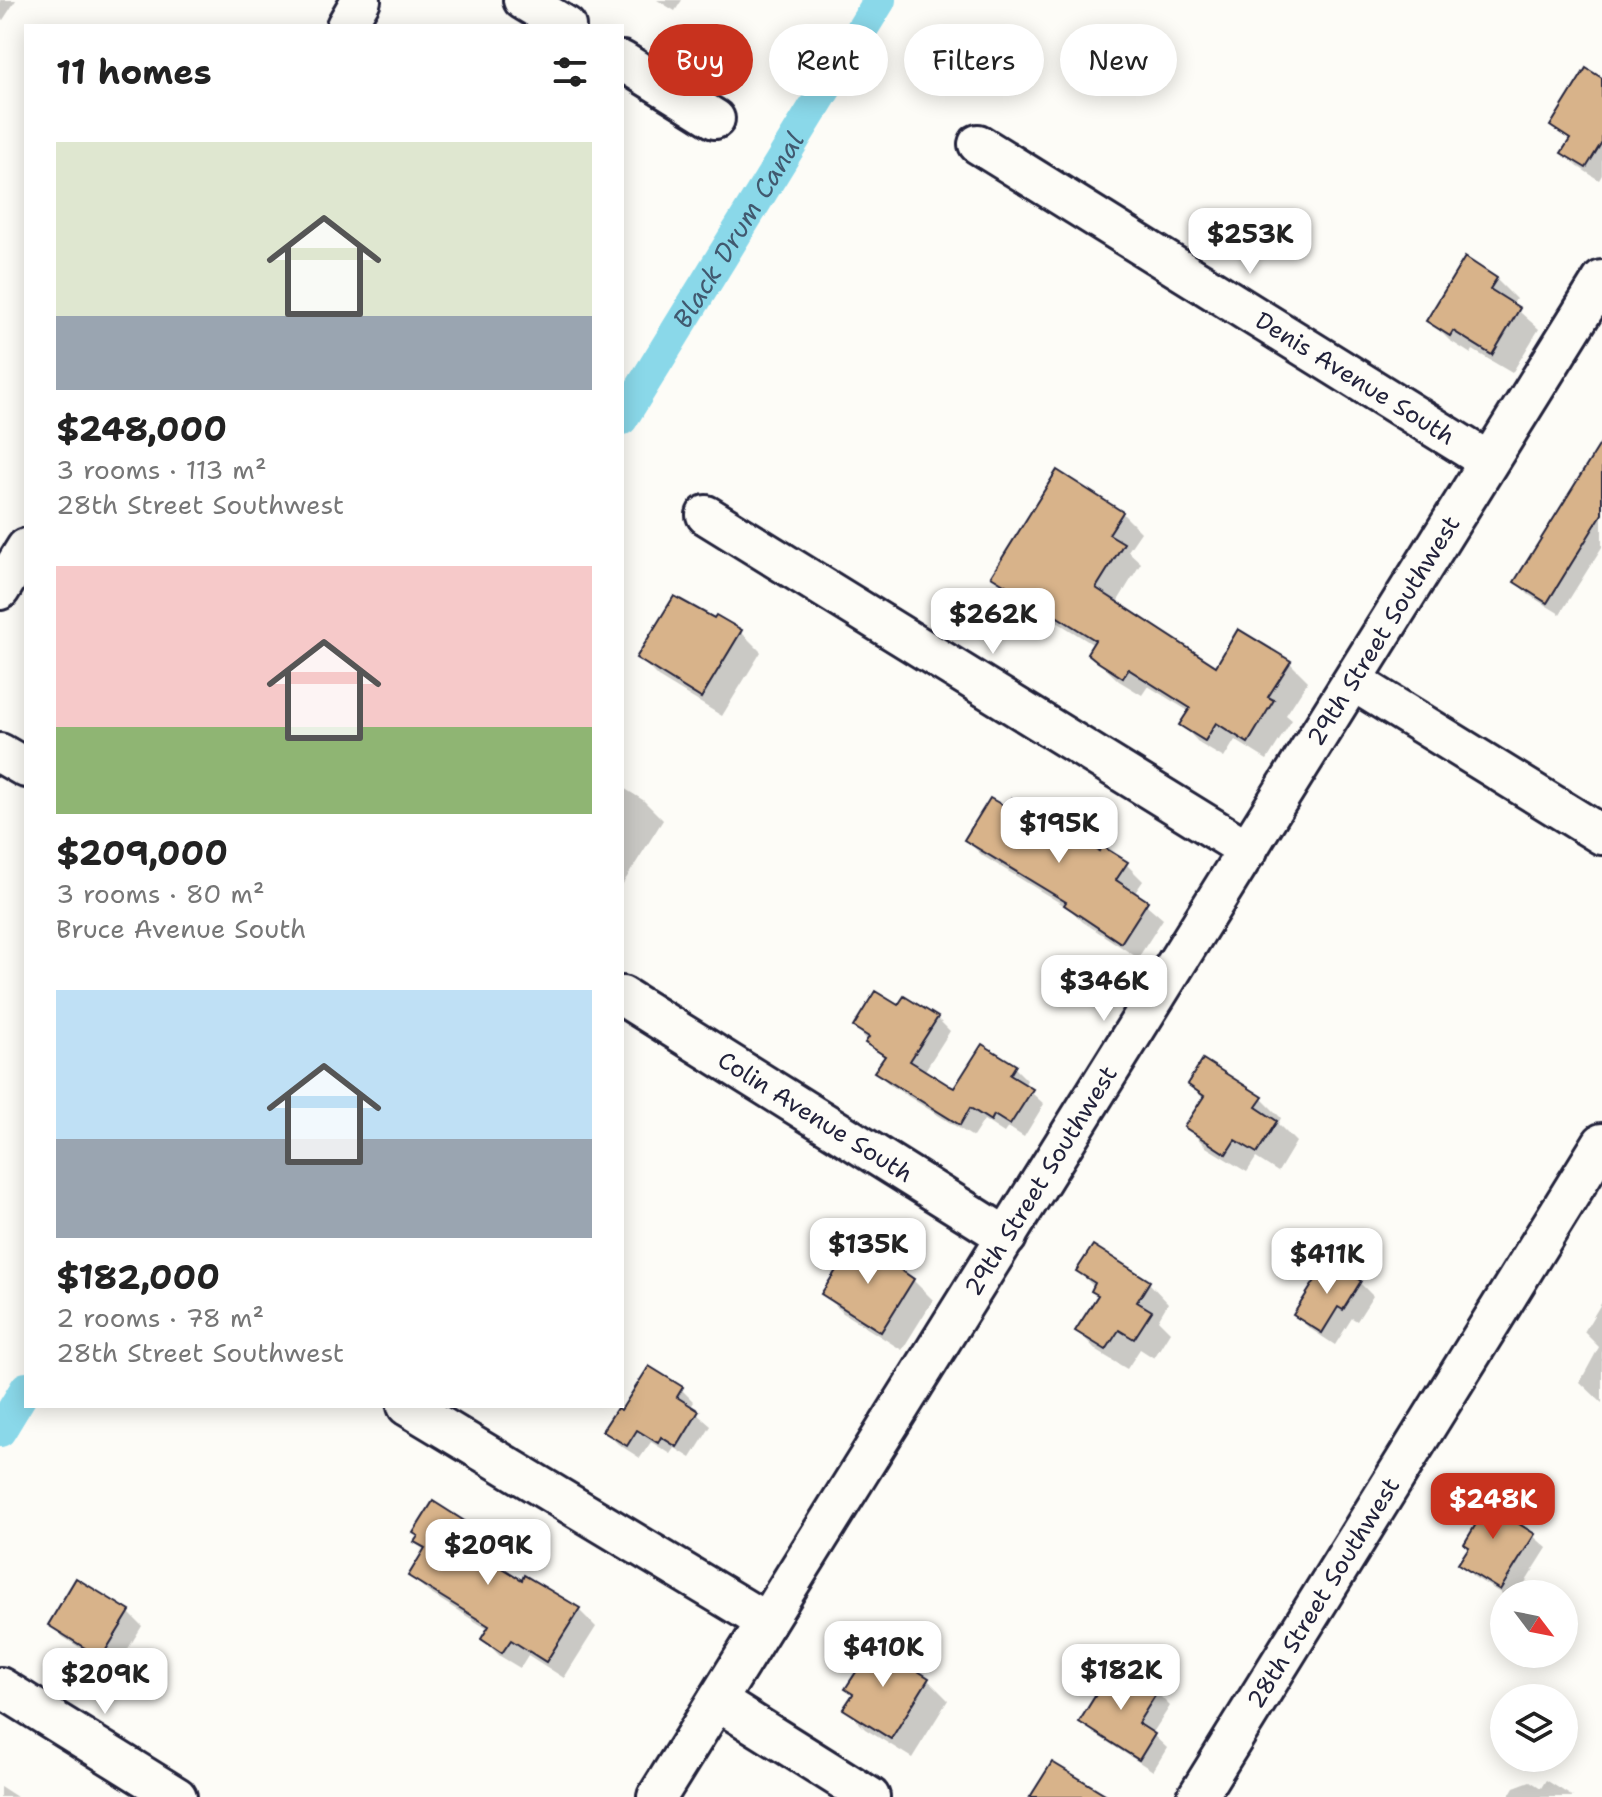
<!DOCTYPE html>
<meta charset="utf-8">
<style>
:root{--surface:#fff;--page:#f2f2f2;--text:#222;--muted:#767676;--accent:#c8321e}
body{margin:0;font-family:"Shantell Sans",sans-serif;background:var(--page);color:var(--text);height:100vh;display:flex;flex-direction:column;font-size:30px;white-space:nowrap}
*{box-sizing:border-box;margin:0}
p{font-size:26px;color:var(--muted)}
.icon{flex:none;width:44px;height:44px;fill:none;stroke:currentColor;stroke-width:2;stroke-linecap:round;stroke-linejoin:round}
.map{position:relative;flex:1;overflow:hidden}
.details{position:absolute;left:24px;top:24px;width:600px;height:1384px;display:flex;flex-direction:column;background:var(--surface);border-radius:0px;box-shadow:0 4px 20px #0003}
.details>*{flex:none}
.top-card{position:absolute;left:648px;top:24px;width:760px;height:72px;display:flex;gap:16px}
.needle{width:52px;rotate:122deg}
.fabs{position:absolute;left:1490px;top:1580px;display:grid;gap:16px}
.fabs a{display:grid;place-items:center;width:88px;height:88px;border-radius:50%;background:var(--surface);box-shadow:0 4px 20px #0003;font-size:40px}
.price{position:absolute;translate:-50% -68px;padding:0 18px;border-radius:16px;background:#fff;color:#222;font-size:26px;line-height:52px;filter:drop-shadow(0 2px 4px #0008)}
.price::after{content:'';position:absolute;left:50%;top:48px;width:24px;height:18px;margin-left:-12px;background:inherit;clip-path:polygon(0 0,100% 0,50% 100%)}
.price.on{background:var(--accent);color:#fff}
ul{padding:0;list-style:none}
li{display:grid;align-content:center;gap:16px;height:424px;padding:0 32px}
li span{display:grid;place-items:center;height:248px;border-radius:0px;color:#555}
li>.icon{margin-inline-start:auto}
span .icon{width:144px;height:144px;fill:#fffc;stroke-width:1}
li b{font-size:34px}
h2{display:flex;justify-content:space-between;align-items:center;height:96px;padding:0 32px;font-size:34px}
.tag{padding:0 28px;border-radius:36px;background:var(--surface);box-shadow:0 4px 20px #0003;font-size:28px;line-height:72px}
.tag.on{background:var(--accent);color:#fff}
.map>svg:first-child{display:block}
.shadow{fill:#0003}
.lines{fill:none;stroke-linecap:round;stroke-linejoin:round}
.canal{stroke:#8ad8e9;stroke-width:32}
.building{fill:#d8b38a;stroke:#22223b;stroke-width:2}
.street-casing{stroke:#22223b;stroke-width:44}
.street{stroke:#fdfcf7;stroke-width:38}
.labels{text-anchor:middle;stroke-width:6;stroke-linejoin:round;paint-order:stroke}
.street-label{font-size:24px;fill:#22223b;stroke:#fdfcf7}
.water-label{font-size:26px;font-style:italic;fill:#41596f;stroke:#fdfcf7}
</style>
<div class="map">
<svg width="1602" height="1797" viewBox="0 0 1602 1797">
<rect width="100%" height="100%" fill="#fdfcf7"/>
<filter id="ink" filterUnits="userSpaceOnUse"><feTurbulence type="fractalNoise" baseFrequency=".0125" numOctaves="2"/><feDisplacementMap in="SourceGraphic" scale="16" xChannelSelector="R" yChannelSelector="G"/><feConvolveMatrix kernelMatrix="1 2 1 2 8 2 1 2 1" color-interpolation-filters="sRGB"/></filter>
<g filter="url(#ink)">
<g class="shadow">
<path d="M 0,0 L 16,0 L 3,20 L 0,18 Z"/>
<path d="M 657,0 L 682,0 L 675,11 Z"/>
<path d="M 1602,81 L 1602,175 L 1599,180 L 1577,166 L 1564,153 L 1571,142 L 1552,125 Z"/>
<path d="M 1496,279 L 1516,299 L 1512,305 L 1539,329 L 1512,373 L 1473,350 L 1471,354 L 1449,340 L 1429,320 Z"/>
<path d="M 1602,445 L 1602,547 L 1560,614 L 1529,595 L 1516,582 Z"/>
<path d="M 1122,513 L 1141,532 L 1128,551 L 1141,563 L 1116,604 L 1216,669 L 1289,662 L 1308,681 L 1286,715 L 1292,720 L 1267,760 L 1235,740 L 1224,758 L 1200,744 L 1182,725 L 1190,712 L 1148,686 L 1142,695 L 1119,681 L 1089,653 L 1094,645 L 1012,594 L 993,575 Z"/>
<path d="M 694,607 L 741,632 L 761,652 L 722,716 L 658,677 L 638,657 Z"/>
<path d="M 622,787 L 643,800 L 663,820 L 622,885 Z"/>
<path d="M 966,840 L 1099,854 L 1126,864 L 1143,881 L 1134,894 L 1163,919 L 1138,958 L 1083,922 L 1070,909 L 983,856 Z"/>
<path d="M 899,1008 L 937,1018 L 950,1031 L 924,1072 L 955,1091 L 1014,1067 L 1027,1080 L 1024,1086 L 1044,1104 L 1024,1137 L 1008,1127 L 1004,1133 L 984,1120 L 973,1137 L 890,1085 L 877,1072 L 885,1059 L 855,1027 Z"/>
<path d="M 1189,1084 L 1261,1098 L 1281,1118 L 1278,1124 L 1296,1142 L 1278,1172 L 1256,1158 L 1247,1172 L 1206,1147 L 1187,1127 L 1204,1099 Z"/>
<path d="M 1078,1271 L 1149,1283 L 1168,1303 L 1158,1320 L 1170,1332 L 1154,1358 L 1140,1349 L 1127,1369 L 1097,1351 L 1078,1331 L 1099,1296 L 1093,1290 L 1095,1288 Z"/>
<path d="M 913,1280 L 933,1300 L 902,1350 L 843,1313 L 824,1294 Z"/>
<path d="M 1360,1283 L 1373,1296 L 1357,1321 L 1352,1318 L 1335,1345 L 1309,1328 L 1296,1315 Z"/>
<path d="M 1602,1302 L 1602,1403 L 1580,1382 L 1599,1347 L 1584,1332 Z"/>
<path d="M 681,1389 L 694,1402 L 690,1408 L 711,1426 L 691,1458 L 675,1448 L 671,1454 L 651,1442 L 640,1458 L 618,1444 L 605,1431 L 622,1413 Z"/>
<path d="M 1499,1506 L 1547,1548 L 1518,1594 L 1504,1595 L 1474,1577 L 1461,1564 L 1471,1548 L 1477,1527 L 1463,1513 Z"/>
<path d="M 484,1535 L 501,1552 L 493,1565 L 522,1583 L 525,1578 L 579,1610 L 596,1627 L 564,1678 L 528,1655 L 520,1668 L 500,1656 L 483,1639 L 489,1630 L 428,1592 L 411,1575 L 426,1550 L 417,1541 Z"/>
<path d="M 77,1580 L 129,1613 L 142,1626 L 115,1670 L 63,1637 L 50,1624 Z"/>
<path d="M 867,1642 L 928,1680 L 948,1700 L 912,1758 L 865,1729 L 846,1709 L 854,1695 L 859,1671 L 853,1665 Z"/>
<path d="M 1157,1693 L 1170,1706 L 1152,1734 L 1167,1748 L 1153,1771 L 1095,1734 L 1082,1721 Z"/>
<path d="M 1546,1780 L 1573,1797 L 1508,1797 L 1514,1787 L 1530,1781 L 1541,1788 Z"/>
<path d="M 0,1786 L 17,1797 L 0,1797 Z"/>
</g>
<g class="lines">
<g class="canal">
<path id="s1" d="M 622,419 L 880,0"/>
<path d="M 0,1431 L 26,1388"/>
</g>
</g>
<g class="building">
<path d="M 1586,68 L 1602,78 L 1602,142 L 1586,168 L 1561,153 L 1570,139 L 1550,126 Z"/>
<path d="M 1465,257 L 1497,278 L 1490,289 L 1520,308 L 1492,355 L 1453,331 L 1450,336 L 1426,321 Z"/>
<path d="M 1602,441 L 1602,514 L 1547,603 L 1514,582 Z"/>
<path d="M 1057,470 L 1123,512 L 1109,534 L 1124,543 L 1096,588 L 1216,666 L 1238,629 L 1291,661 L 1268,697 L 1274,700 L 1248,743 L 1216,723 L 1205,741 L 1179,725 L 1190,708 L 1128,669 L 1123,678 L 1098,662 L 1087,653 L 1095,640 L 991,576 Z"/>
<path d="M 674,596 L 714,618 L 716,615 L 742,630 L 701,698 L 636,658 Z"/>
<path d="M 990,798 L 1006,807 L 1012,798 L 1099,851 L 1102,846 L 1128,862 L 1116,880 L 1148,901 L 1121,943 L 1064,905 L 1066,902 L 964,840 Z"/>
<path d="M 875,991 L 898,1005 L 904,996 L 938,1017 L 910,1061 L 950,1086 L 954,1088 L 982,1044 L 1016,1065 L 1010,1075 L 1033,1089 L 1010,1125 L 994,1115 L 991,1121 L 970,1108 L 960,1125 L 874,1072 L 885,1056 L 865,1043 L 869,1037 L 853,1027 Z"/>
<path d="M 1203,1059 L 1263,1097 L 1256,1107 L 1277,1121 L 1257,1153 L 1235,1140 L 1226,1154 L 1184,1127 L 1204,1096 L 1187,1084 Z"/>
<path d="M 856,1239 L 914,1279 L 881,1332 L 821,1294 Z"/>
<path d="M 1093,1245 L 1150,1281 L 1137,1302 L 1152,1311 L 1134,1339 L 1119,1330 L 1106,1350 L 1075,1331 L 1098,1295 L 1091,1291 L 1095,1283 L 1076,1271 Z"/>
<path d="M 1328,1260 L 1361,1281 L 1343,1310 L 1338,1307 L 1322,1333 L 1293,1315 Z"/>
<path d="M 649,1366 L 683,1387 L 677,1397 L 699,1411 L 677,1447 L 661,1437 L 658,1443 L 637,1430 L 627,1446 L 602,1431 L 617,1408 L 621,1410 Z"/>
<path d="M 1476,1490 L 1500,1505 L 1497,1510 L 1535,1534 L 1500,1590 L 1458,1564 L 1469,1547 L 1464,1544 L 1476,1524 L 1461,1513 Z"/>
<path d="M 433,1501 L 485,1534 L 475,1551 L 522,1580 L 524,1575 L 580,1608 L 546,1662 L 511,1640 L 502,1653 L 481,1639 L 489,1626 L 408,1576 L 425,1548 L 414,1542 L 418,1536 L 413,1533 Z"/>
<path d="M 76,1578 L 130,1611 L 101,1658 L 48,1625 Z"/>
<path d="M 867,1639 L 929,1678 L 891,1739 L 843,1709 L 853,1694 L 845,1689 L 858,1669 L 851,1665 Z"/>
<path d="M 1115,1664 L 1158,1691 L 1138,1723 L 1155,1734 L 1139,1760 L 1079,1722 Z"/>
<path d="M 1052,1762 L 1110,1797 L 1030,1797 Z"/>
</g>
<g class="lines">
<defs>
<g id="street">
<path d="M 523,0 L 566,26"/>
<path d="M 346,26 L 361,0"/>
<path d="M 622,61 L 715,119"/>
<path id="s2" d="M 978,144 L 1488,461"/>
<path d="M 706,515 L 1248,850"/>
<path d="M 0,590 L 26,548"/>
<path d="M 1354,682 L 1602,835"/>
<path d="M 0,753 L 26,768"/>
<path id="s3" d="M 622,996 L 1007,1237"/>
<path d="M 407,1406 L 766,1622"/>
<path d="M 0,1687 L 177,1797"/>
<path d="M 717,1701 L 870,1797"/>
<path id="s4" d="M 657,1797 L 1602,280"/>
<path id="s5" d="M 1197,1797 L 1602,1143"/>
</g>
</defs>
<use href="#street" class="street-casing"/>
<use href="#street" class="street"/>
</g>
</g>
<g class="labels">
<g class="street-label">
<text dy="8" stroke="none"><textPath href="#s2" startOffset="444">Denis Avenue South</textPath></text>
<text dy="8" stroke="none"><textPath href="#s4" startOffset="1374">29th Street Southwest</textPath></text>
<text dy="8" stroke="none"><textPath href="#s3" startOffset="228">Colin Avenue South</textPath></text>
<text dy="8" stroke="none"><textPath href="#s4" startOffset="726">29th Street Southwest</textPath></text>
<text dy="8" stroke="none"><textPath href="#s5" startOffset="240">28th Street Southwest</textPath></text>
</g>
<g class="water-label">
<text dy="9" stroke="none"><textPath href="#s1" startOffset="222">Black Drum Canal</textPath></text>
</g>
</g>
</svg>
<div class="fabs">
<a><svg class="needle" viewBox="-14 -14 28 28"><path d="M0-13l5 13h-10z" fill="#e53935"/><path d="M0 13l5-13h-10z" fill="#767676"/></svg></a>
<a><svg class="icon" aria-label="layers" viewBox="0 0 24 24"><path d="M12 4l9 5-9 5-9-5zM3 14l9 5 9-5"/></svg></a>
</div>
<b class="price" style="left:1250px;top:276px">$253K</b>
<b class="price" style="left:993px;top:656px">$262K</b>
<b class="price" style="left:1059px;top:865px">$195K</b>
<b class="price" style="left:1104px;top:1023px">$346K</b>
<b class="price" style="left:868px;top:1286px">$135K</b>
<b class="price" style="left:1327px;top:1296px">$411K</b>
<b class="price on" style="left:1493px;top:1541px">$248K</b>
<b class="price" style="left:488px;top:1587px">$209K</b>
<b class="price" style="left:883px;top:1689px">$410K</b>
<b class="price" style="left:1121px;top:1712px">$182K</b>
<b class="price" style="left:105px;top:1716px">$209K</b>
<div class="top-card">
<a class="tag on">Buy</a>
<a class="tag">Rent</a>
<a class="tag">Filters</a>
<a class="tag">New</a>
</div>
<section class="details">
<h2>11 homes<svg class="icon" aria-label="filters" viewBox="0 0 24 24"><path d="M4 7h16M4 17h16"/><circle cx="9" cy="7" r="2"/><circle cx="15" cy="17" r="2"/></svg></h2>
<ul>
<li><span style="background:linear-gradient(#dfe7d0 70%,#9aa5b1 0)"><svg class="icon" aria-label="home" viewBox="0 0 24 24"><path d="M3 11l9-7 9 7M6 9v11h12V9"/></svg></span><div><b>$248,000</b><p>3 rooms · 113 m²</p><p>28th Street Southwest</p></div></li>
<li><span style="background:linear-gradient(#f6c9c9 65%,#8fb573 0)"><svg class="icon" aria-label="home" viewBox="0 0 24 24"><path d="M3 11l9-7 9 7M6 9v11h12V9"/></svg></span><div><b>$209,000</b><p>3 rooms · 80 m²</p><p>Bruce Avenue South</p></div></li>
<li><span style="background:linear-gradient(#bfe0f5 60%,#9aa5b1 0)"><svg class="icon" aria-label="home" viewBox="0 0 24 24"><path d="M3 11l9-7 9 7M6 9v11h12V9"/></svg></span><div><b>$182,000</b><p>2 rooms · 78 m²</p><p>28th Street Southwest</p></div></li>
</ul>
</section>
</div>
